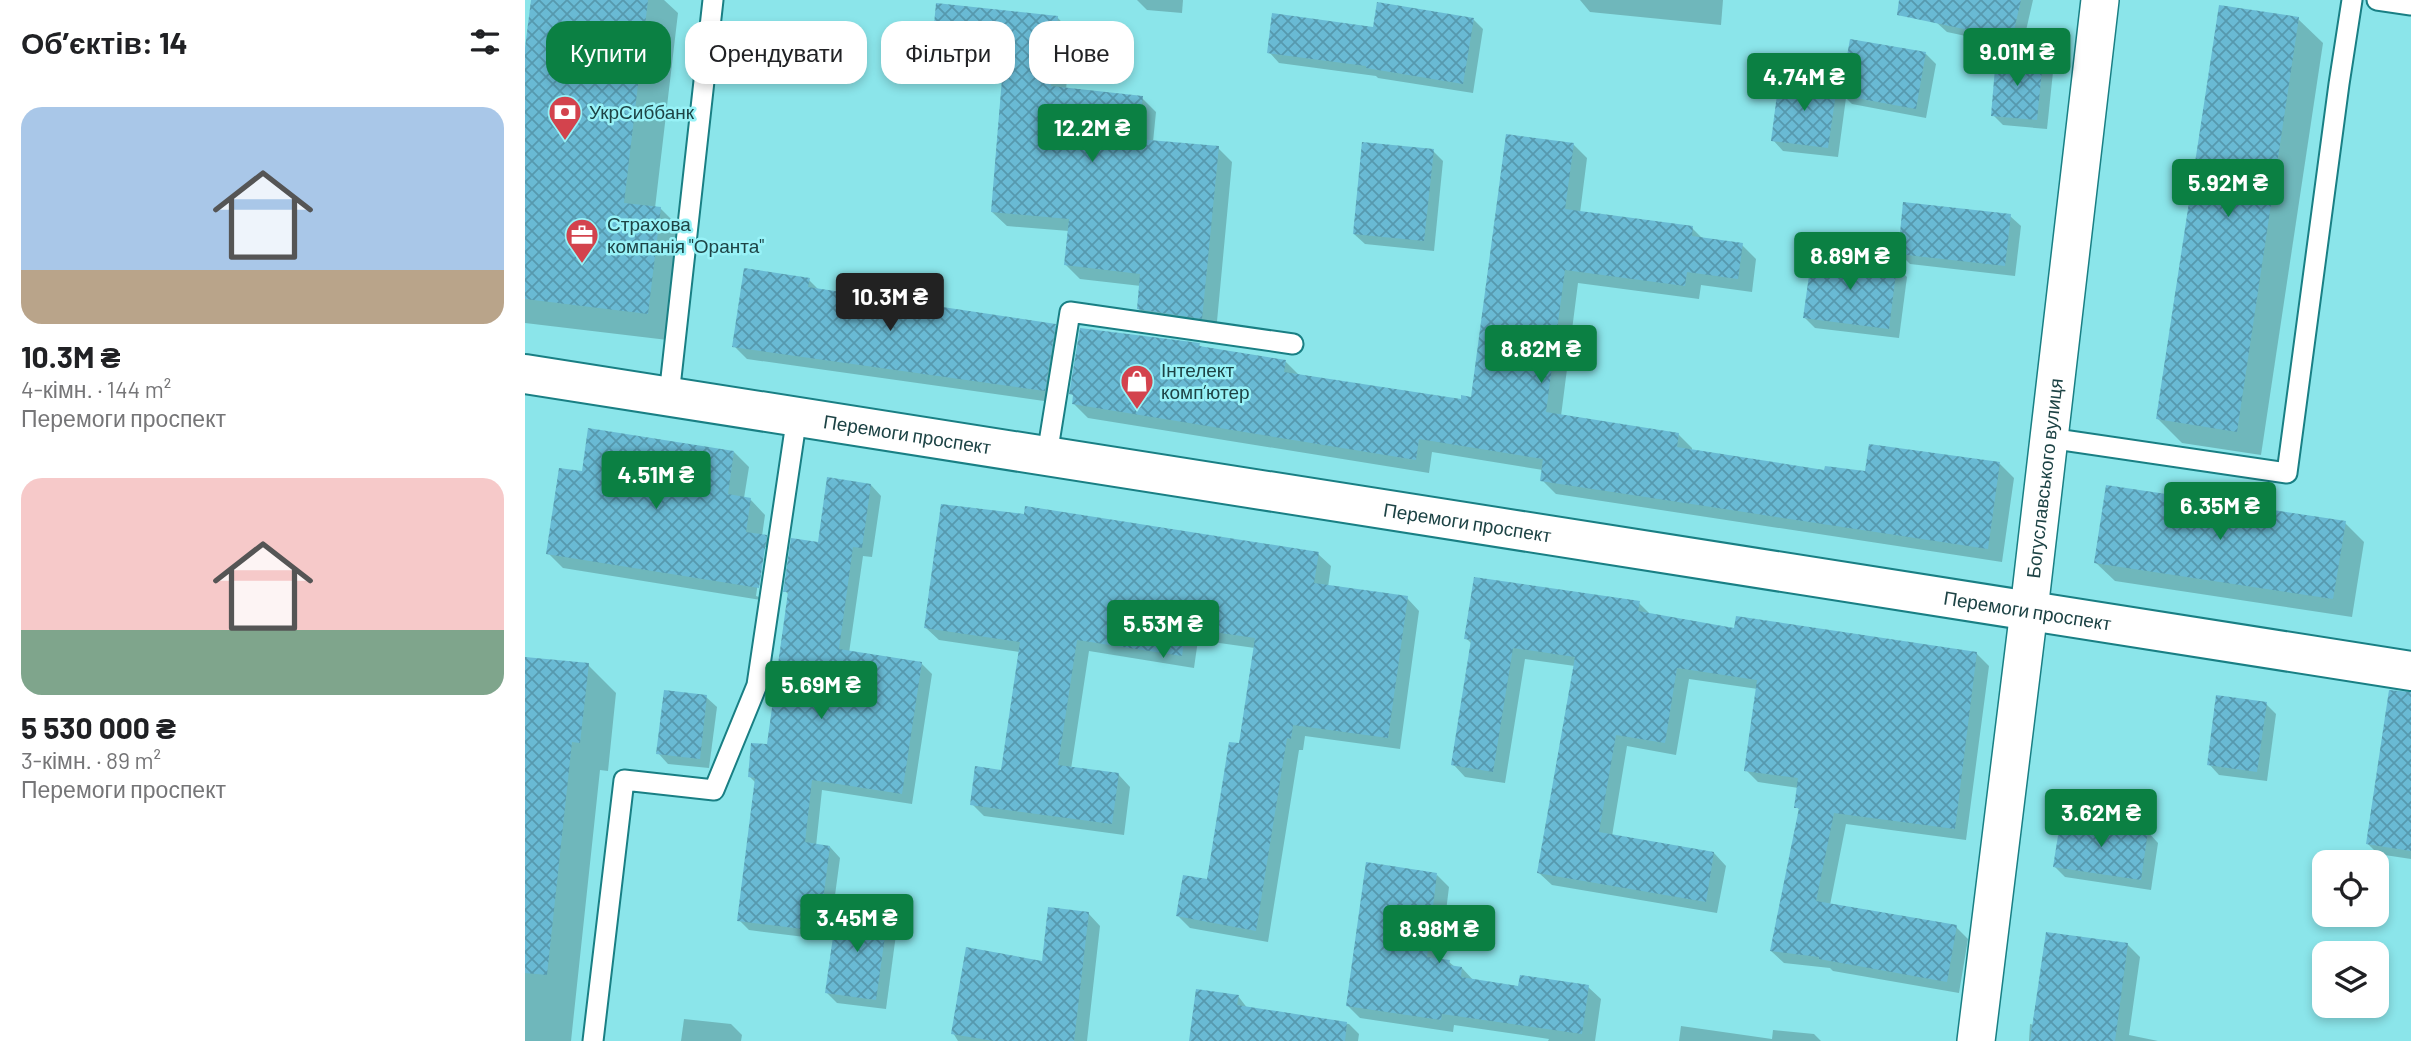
<!DOCTYPE html>
<html lang="uk">
<meta charset="utf-8">
<style>
:root{--surface:#fff;--page:#f2f2f2;--text:#202124;--muted:#757577;--accent:#0b8043}
body{margin:0;font-family:Barlow,sans-serif;background:var(--page);color:var(--text);height:100vh;display:flex;flex-direction:column;font-size:26px;white-space:nowrap}
*{box-sizing:border-box;margin:0}
p{font-size:23px;color:var(--muted)}
.icon{flex:none;width:38px;height:38px;fill:none;stroke:currentColor;stroke-width:2;stroke-linecap:round;stroke-linejoin:round}
.map{position:relative;flex:1;overflow:hidden}
.details{display:flex;flex-direction:column;background:var(--surface);width:525px}
.details>*{flex:none}
.guide{position:absolute;left:21px;top:21px;width:665px;height:63px;display:flex;gap:14px}
.tools{position:absolute;left:1787px;top:850px;display:grid;gap:14px}
.tools a{display:grid;place-items:center;width:77px;height:77px;border-radius:14px;background:var(--surface);box-shadow:0 4px 10px #0003;font-size:35px}
.price{position:absolute;translate:-50% -60px;padding:0 16px;border-radius:7px;background:var(--accent);color:#fff;font-size:23px;line-height:46px;filter:drop-shadow(0 2px 4px #0008)}
.price::after{content:'';position:absolute;left:50%;top:42px;width:21px;height:16px;margin-left:-10px;background:inherit;clip-path:polygon(0 0,100% 0,50% 100%)}
.price.active{background:#222;color:#fff}
ul{padding:0;list-style:none}
li{display:grid;align-content:center;gap:14px;height:371px;padding:0 21px}
li span{display:grid;place-items:center;height:217px;border-radius:21px;color:#555}
li>.icon{margin-inline-start:auto}
span .icon{width:126px;height:126px;fill:#fffc;stroke-width:1}
li b{font-size:30px}
h2{display:flex;justify-content:space-between;align-items:center;height:84px;padding:0 21px;font-size:30px}
.pill{padding:0 24px;border-radius:21px;background:var(--surface);box-shadow:0 4px 10px #0003;font-size:24px;line-height:63px}
.pill.active{background:var(--accent);color:#fff}
main{display:flex;flex:1;min-height:0}
.map>svg:first-child{display:block}
.shadow{fill:#0003;fill-rule:evenodd}
.building{fill:url(#building-cross-hatch)}
.lines{fill:none;stroke-linecap:round;stroke-linejoin:round}
.lane-casing{stroke:#197f84;stroke-width:23}
.street-casing{stroke:#197f84;stroke-width:40}
.secondary-casing{stroke:#197f84;stroke-width:42}
.lane{stroke:#fff;stroke-width:19}
.street{stroke:#fff;stroke-width:37}
.secondary{stroke:#fff;stroke-width:38}
.labels{text-anchor:middle;stroke-width:5;stroke-linejoin:round;paint-order:stroke}
.poi-label{font-size:19px;fill:#1d4345;stroke:#98f2f7;text-anchor:start}
.street-label{font-size:19px;fill:#1d4345;stroke:#98f2f7}
</style>
<main>
<section class="details">
<h2>Об’єктів: 14<svg class="icon" aria-label="filters" viewBox="0 0 24 24"><path d="M4 7h16M4 17h16"/><circle cx="9" cy="7" r="2"/><circle cx="15" cy="17" r="2"/></svg></h2>
<ul>
<li><span style="background:linear-gradient(#a9c7e8 75%,#b9a48a 0)"><svg class="icon" aria-label="home" viewBox="0 0 24 24"><path d="M3 11l9-7 9 7M6 9v11h12V9"/></svg></span><div><b>10.3M ₴</b><p>4-кімн. · 144 m²</p><p>Перемоги проспект</p></div></li>
<li><span style="background:linear-gradient(#f6c9c9 70%,#7fa58c 0)"><svg class="icon" aria-label="home" viewBox="0 0 24 24"><path d="M3 11l9-7 9 7M6 9v11h12V9"/></svg></span><div><b>5 530 000 ₴</b><p>3-кімн. · 89 m²</p><p>Перемоги проспект</p></div></li>
</ul>
</section>
<div class="map">
<svg width="1886" height="1041" viewBox="0 0 1886 1041">
<defs>
<pattern id="building-cross-hatch" width="8" height="8" patternUnits="userSpaceOnUse" patternTransform="scale(1.75)"><rect width="8" height="8" fill="#69bad4"/><path d="M0 0l8 8M0 8l8-8" fill="none" stroke="#5699ae"/></pattern>
</defs>
<rect width="100%" height="100%" fill="#8be5ea"/>
<g class="shadow">
<path d="M 7,0 L 139,0 L 153,13 L 130,208 L 135,208 L 164,237 L 151,341 L 0,323 L 0,63 Z"/>
<path d="M 612,0 L 658,0 L 657,13 L 622,10 Z"/>
<path d="M 1055,0 L 1198,0 L 1196,25 L 1065,12 Z"/>
<path d="M 1416,0 L 1508,0 L 1497,48 L 1422,32 L 1411,22 Z"/>
<path d="M 532,17 L 546,32 L 541,90 L 617,98 L 631,112 L 628,142 L 693,148 L 707,162 L 691,332 L 628,323 L 614,309 L 616,286 L 555,279 L 541,265 L 544,231 L 482,226 L 467,212 L 479,66 L 423,60 L 409,46 Z"/>
<path d="M 948,19 L 958,29 L 948,93 L 853,78 L 851,76 L 754,63 L 744,52 L 849,28 Z"/>
<path d="M 1773,19 L 1798,43 L 1736,455 L 1657,443 L 1633,419 Z"/>
<path d="M 1401,54 L 1411,64 L 1401,118 L 1327,104 L 1321,98 L 1313,157 L 1258,151 L 1248,140 L 1311,87 L 1317,93 Z"/>
<path d="M 1517,62 L 1528,72 L 1522,129 L 1478,125 L 1468,115 Z"/>
<path d="M 1048,144 L 1062,158 L 1055,213 L 1167,228 L 1179,240 L 1217,245 L 1231,259 L 1227,292 L 1176,285 L 1174,299 L 1053,283 L 1036,416 L 1153,434 L 1167,448 L 1167,451 L 1301,472 L 1342,473 L 1475,464 L 1489,478 L 1477,562 L 1031,494 L 1017,480 L 1018,470 L 907,452 L 904,473 L 563,418 L 549,404 L 550,397 L 546,393 L 674,345 L 678,349 L 760,361 L 774,375 L 937,401 L 948,399 Z"/>
<path d="M 908,151 L 918,161 L 909,251 L 840,244 L 829,234 Z"/>
<path d="M 1485,216 L 1496,226 L 1490,276 L 1385,264 L 1374,253 Z"/>
<path d="M 1372,267 L 1382,277 L 1374,338 L 1290,328 L 1280,318 Z"/>
<path d="M 284,280 L 294,290 L 530,326 L 543,339 L 533,403 L 222,359 L 209,346 Z"/>
<path d="M 209,452 L 224,467 L 219,498 L 225,499 L 240,515 L 237,536 L 241,536 L 256,552 L 249,602 L 38,568 L 23,553 L 58,473 ZM 238,547 L 242,547 L 234,597 L 231,596 Z"/>
<path d="M 346,485 L 356,496 L 347,557 L 338,556 L 324,653 L 397,664 L 407,674 L 387,804 L 297,790 L 291,846 L 305,847 L 315,858 L 304,940 L 224,930 L 214,920 L 231,783 L 225,777 L 243,746 L 264,595 L 260,591 L 295,544 Z"/>
<path d="M 1820,523 L 1839,542 L 1827,617 L 1590,581 L 1570,562 Z"/>
<path d="M 793,554 L 806,566 L 803,587 L 882,598 L 894,611 L 875,749 L 780,736 L 778,750 L 774,750 L 743,942 L 665,928 L 653,916 L 684,881 L 715,745 L 730,648 L 673,640 L 669,668 L 564,651 L 546,769 L 593,774 L 605,787 L 599,835 L 459,816 L 447,804 L 477,772 L 495,652 L 414,640 L 401,628 Z"/>
<path d="M 1114,603 L 1126,615 L 1210,630 L 1452,654 L 1464,666 L 1441,840 L 1321,824 L 1305,905 L 1431,927 L 1443,939 L 1434,993 L 1308,971 L 1305,968 L 1259,963 L 1246,951 L 1275,810 L 1271,807 L 1274,788 L 1233,782 L 1221,770 L 1233,689 L 1164,679 L 1151,755 L 1102,746 L 1087,836 L 1189,853 L 1201,866 L 1192,913 L 1027,885 L 1014,873 L 1050,666 L 1000,659 L 980,783 L 940,777 L 928,764 L 947,644 L 941,638 Z"/>
<path d="M 0,658 L 63,665 L 91,693 L 83,771 L 75,770 L 46,1041 L 0,1041 Z"/>
<path d="M 181,697 L 192,707 L 184,768 L 143,764 L 133,753 Z"/>
<path d="M 1741,704 L 1751,714 L 1742,781 L 1694,775 L 1684,764 Z"/>
<path d="M 1886,735 L 1886,859 L 1853,854 L 1843,844 Z"/>
<path d="M 1623,832 L 1633,843 L 1626,890 L 1540,877 L 1530,867 Z"/>
<path d="M 912,875 L 924,887 L 915,960 L 924,962 L 930,967 L 937,968 L 949,981 L 994,988 L 1063,987 L 1076,999 L 1070,1041 L 1023,1041 L 1024,1039 L 929,1025 L 928,1032 L 835,1018 L 823,1006 Z"/>
<path d="M 563,913 L 575,926 L 562,1041 L 433,1041 L 428,1033 L 519,963 Z"/>
<path d="M 362,917 L 372,927 L 361,1009 L 312,1003 L 302,993 Z"/>
<path d="M 1603,945 L 1615,957 L 1604,1035 L 1633,1041 L 1504,1041 L 1505,1024 L 1509,1025 Z"/>
<path d="M 713,996 L 723,1009 L 824,1024 L 834,1034 L 833,1041 L 665,1041 Z"/>
<path d="M 159,1019 L 206,1024 L 217,1035 L 216,1041 L 156,1041 Z"/>
<path d="M 1156,1026 L 1247,1039 L 1248,1030 L 1289,1034 L 1296,1041 L 1154,1041 Z"/>
</g>
<g class="building">
<path d="M 6,0 L 123,0 L 99,203 L 136,207 L 123,314 L 0,299 L 0,48 Z"/>
<path d="M 1374,0 L 1496,0 L 1487,39 L 1372,15 Z"/>
<path d="M 852,2 L 949,18 L 938,84 L 841,68 L 841,66 L 742,53 L 747,13 L 848,27 Z"/>
<path d="M 411,3 L 533,16 L 526,86 L 618,96 L 613,139 L 694,146 L 677,319 L 612,309 L 615,274 L 539,265 L 544,219 L 466,212 L 479,54 L 407,46 Z"/>
<path d="M 1694,5 L 1774,17 L 1712,432 L 1631,419 Z"/>
<path d="M 1325,39 L 1401,52 L 1391,109 L 1315,95 Z"/>
<path d="M 1471,56 L 1518,60 L 1512,120 L 1466,116 Z"/>
<path d="M 1254,79 L 1312,86 L 1303,148 L 1246,141 Z"/>
<path d="M 981,134 L 1049,143 L 1040,209 L 1168,226 L 1167,236 L 1218,243 L 1213,279 L 1162,272 L 1160,286 L 1040,270 L 1021,412 L 1154,433 L 1152,447 L 1299,470 L 1300,466 L 1340,471 L 1344,444 L 1475,462 L 1463,549 L 1015,481 L 1018,459 L 894,439 L 891,460 L 547,404 L 548,395 L 544,394 L 555,328 L 675,343 L 674,346 L 761,360 L 759,372 L 936,399 L 936,395 L 946,397 Z"/>
<path d="M 837,142 L 909,149 L 899,241 L 828,234 Z"/>
<path d="M 1378,202 L 1486,214 L 1480,266 L 1373,254 Z"/>
<path d="M 1287,254 L 1372,265 L 1364,329 L 1278,318 Z"/>
<path d="M 219,268 L 285,278 L 283,287 L 531,324 L 520,391 L 207,347 Z"/>
<path d="M 63,428 L 209,451 L 203,494 L 226,498 L 221,532 L 242,535 L 234,588 L 21,554 L 34,468 L 57,471 Z"/>
<path d="M 302,477 L 346,484 L 337,548 L 328,547 L 314,649 L 397,662 L 377,794 L 287,780 L 280,842 L 305,846 L 294,931 L 212,921 L 230,778 L 223,777 L 226,743 L 242,744 L 263,592 L 258,592 L 266,538 L 293,542 Z"/>
<path d="M 1581,485 L 1821,521 L 1808,599 L 1569,563 Z"/>
<path d="M 416,504 L 499,514 L 500,506 L 794,552 L 789,583 L 883,596 L 863,738 L 768,725 L 766,739 L 762,738 L 731,931 L 651,916 L 658,875 L 682,879 L 704,742 L 714,743 L 730,638 L 661,628 L 657,656 L 552,640 L 533,765 L 594,773 L 587,824 L 445,805 L 450,766 L 476,770 L 495,642 L 399,628 Z"/>
<path d="M 949,577 L 1115,601 L 1113,611 L 1209,628 L 1211,616 L 1452,652 L 1430,829 L 1309,813 L 1291,901 L 1432,925 L 1422,982 L 1294,959 L 1294,957 L 1245,951 L 1274,808 L 1269,808 L 1273,778 L 1219,771 L 1232,680 L 1152,668 L 1140,743 L 1091,735 L 1074,832 L 1189,852 L 1181,902 L 1012,873 L 1050,657 L 988,648 L 968,772 L 926,765 L 946,640 L 939,639 Z"/>
<path d="M 0,657 L 64,663 L 55,743 L 47,742 L 22,975 L 0,973 Z"/>
<path d="M 139,690 L 182,695 L 175,759 L 131,754 Z"/>
<path d="M 1864,690 L 1886,692 L 1886,851 L 1841,844 Z"/>
<path d="M 1691,695 L 1742,702 L 1732,772 L 1682,765 Z"/>
<path d="M 1536,817 L 1623,831 L 1616,880 L 1528,867 Z"/>
<path d="M 841,862 L 912,873 L 902,957 L 925,960 L 924,965 L 937,967 L 936,977 L 993,986 L 995,975 L 1064,985 L 1057,1034 L 917,1014 L 916,1020 L 821,1006 Z"/>
<path d="M 523,907 L 564,912 L 549,1041 L 469,1041 L 426,1034 L 441,947 L 517,961 Z"/>
<path d="M 312,909 L 363,915 L 351,1000 L 300,993 Z"/>
<path d="M 1521,932 L 1603,943 L 1590,1041 L 1505,1041 Z"/>
<path d="M 671,989 L 714,995 L 712,1005 L 822,1022 L 820,1041 L 664,1041 Z"/>
</g>
<g class="lines">
<defs>
<g id="lane">
<path d="M 1852,0 L 1886,5"/>
<path d="M 144,396 L 188,0"/>
<path d="M 1524,438 L 1762,473 L 1814,84 L 1827,0"/>
<path d="M 522,455 L 545,312 L 768,344"/>
<path d="M 68,1041 L 99,780 L 189,790 L 232,685 L 272,416"/>
</g>
<g id="street">
<path id="s1" d="M 1451,1041 L 1504,610 L 1575,0"/>
</g>
<g id="secondary">
<path id="s2" d="M 0,374 L 1886,671"/>
</g>
</defs>
<use href="#lane" class="lane-casing"/>
<use href="#street" class="street-casing"/>
<use href="#secondary" class="secondary-casing"/>
<use href="#lane" class="lane"/>
<use href="#street" class="street"/>
<use href="#secondary" class="secondary"/>
</g>
<defs>
<symbol id="bank-pin" viewBox="-11 -11 22 30"><path d="M0 17L-7.5 6A9.5 9.5 0 1 1 7.5 6Z" fill="#d3434d" stroke="#98f2f7"/><path d="M-6-4H6V4H-6ZM0-2.3a2.3 2.3 0 1 0 0 4.6a2.3 2.3 0 1 0 0-4.6Z" fill="#fff"/></symbol>
<symbol id="office-pin" viewBox="-11 -11 22 30"><path d="M0 17L-7.5 6A9.5 9.5 0 1 1 7.5 6Z" fill="#d3434d" stroke="#98f2f7"/><path d="M-6-3h4V-5.5h4V-3h4V5H-6ZM-1-4.5V-3h2v-1.5ZM-6 0V1H6V0Z" fill="#fff"/></symbol>
<symbol id="shop-pin" viewBox="-11 -11 22 30"><path d="M0 17L-7.5 6A9.5 9.5 0 1 1 7.5 6Z" fill="#d3434d" stroke="#98f2f7"/><path d="M-5-2.5h2.3a2.7 3.5 0 0 1 5.4 0H5L5.5 6h-11ZM-1.5-2.5h3a1.5 2.3 0 0 0-3 0Z" fill="#fff"/></symbol>
</defs>
<g fill-rule="evenodd">
<use href="#bank-pin" x="21" y="93" width="38" height="52"/>
<use href="#office-pin" x="38" y="216" width="38" height="52"/>
<use href="#shop-pin" x="593" y="362" width="38" height="52"/>
</g>
<g class="labels">
<g class="poi-label">
<text x="64" y="119">УкрСиббанк</text>
<text x="82" y="231">Страхова<tspan x="82" dy="22">компанія "Оранта"</tspan></text>
<text x="636" y="377">Інтелект<tspan x="636" dy="22">комп’ютер</tspan></text>
</g>
<g class="street-label">
<text dy="7" stroke="none"><textPath href="#s2" startOffset="387">Перемоги проспект</textPath></text>
<text dy="7" stroke="none"><textPath href="#s1" startOffset="567">Богуславського вулиця</textPath></text>
<text dy="7" stroke="none"><textPath href="#s2" startOffset="954">Перемоги проспект</textPath></text>
<text dy="7" stroke="none"><textPath href="#s2" startOffset="1521">Перемоги проспект</textPath></text>
</g>
</g>
</svg>
<div class="tools">
<a><svg class="icon" aria-label="locate" viewBox="0 0 24 24"><circle cx="12" cy="12" r="6"/><path d="M12 2v4M12 18v4M2 12h4M18 12h4"/></svg></a>
<a><svg class="icon" aria-label="layers" viewBox="0 0 24 24"><path d="M12 4l9 5-9 5-9-5zM3 14l9 5 9-5"/></svg></a>
</div>
<b class="price" style="left:1492px;top:88px">9.01M ₴</b>
<b class="price" style="left:1279px;top:113px">4.74M ₴</b>
<b class="price" style="left:567px;top:164px">12.2M ₴</b>
<b class="price" style="left:1703px;top:219px">5.92M ₴</b>
<b class="price" style="left:1325px;top:292px">8.89M ₴</b>
<b class="price active" style="left:365px;top:333px">10.3M ₴</b>
<b class="price" style="left:1016px;top:385px">8.82M ₴</b>
<b class="price" style="left:131px;top:511px">4.51M ₴</b>
<b class="price" style="left:1695px;top:542px">6.35M ₴</b>
<b class="price" style="left:638px;top:660px">5.53M ₴</b>
<b class="price" style="left:296px;top:721px">5.69M ₴</b>
<b class="price" style="left:1576px;top:849px">3.62M ₴</b>
<b class="price" style="left:332px;top:954px">3.45M ₴</b>
<b class="price" style="left:914px;top:965px">8.98M ₴</b>
<div class="guide">
<a class="pill active">Купити</a>
<a class="pill">Орендувати</a>
<a class="pill">Фільтри</a>
<a class="pill">Нове</a>
</div>
</div>
</main>
